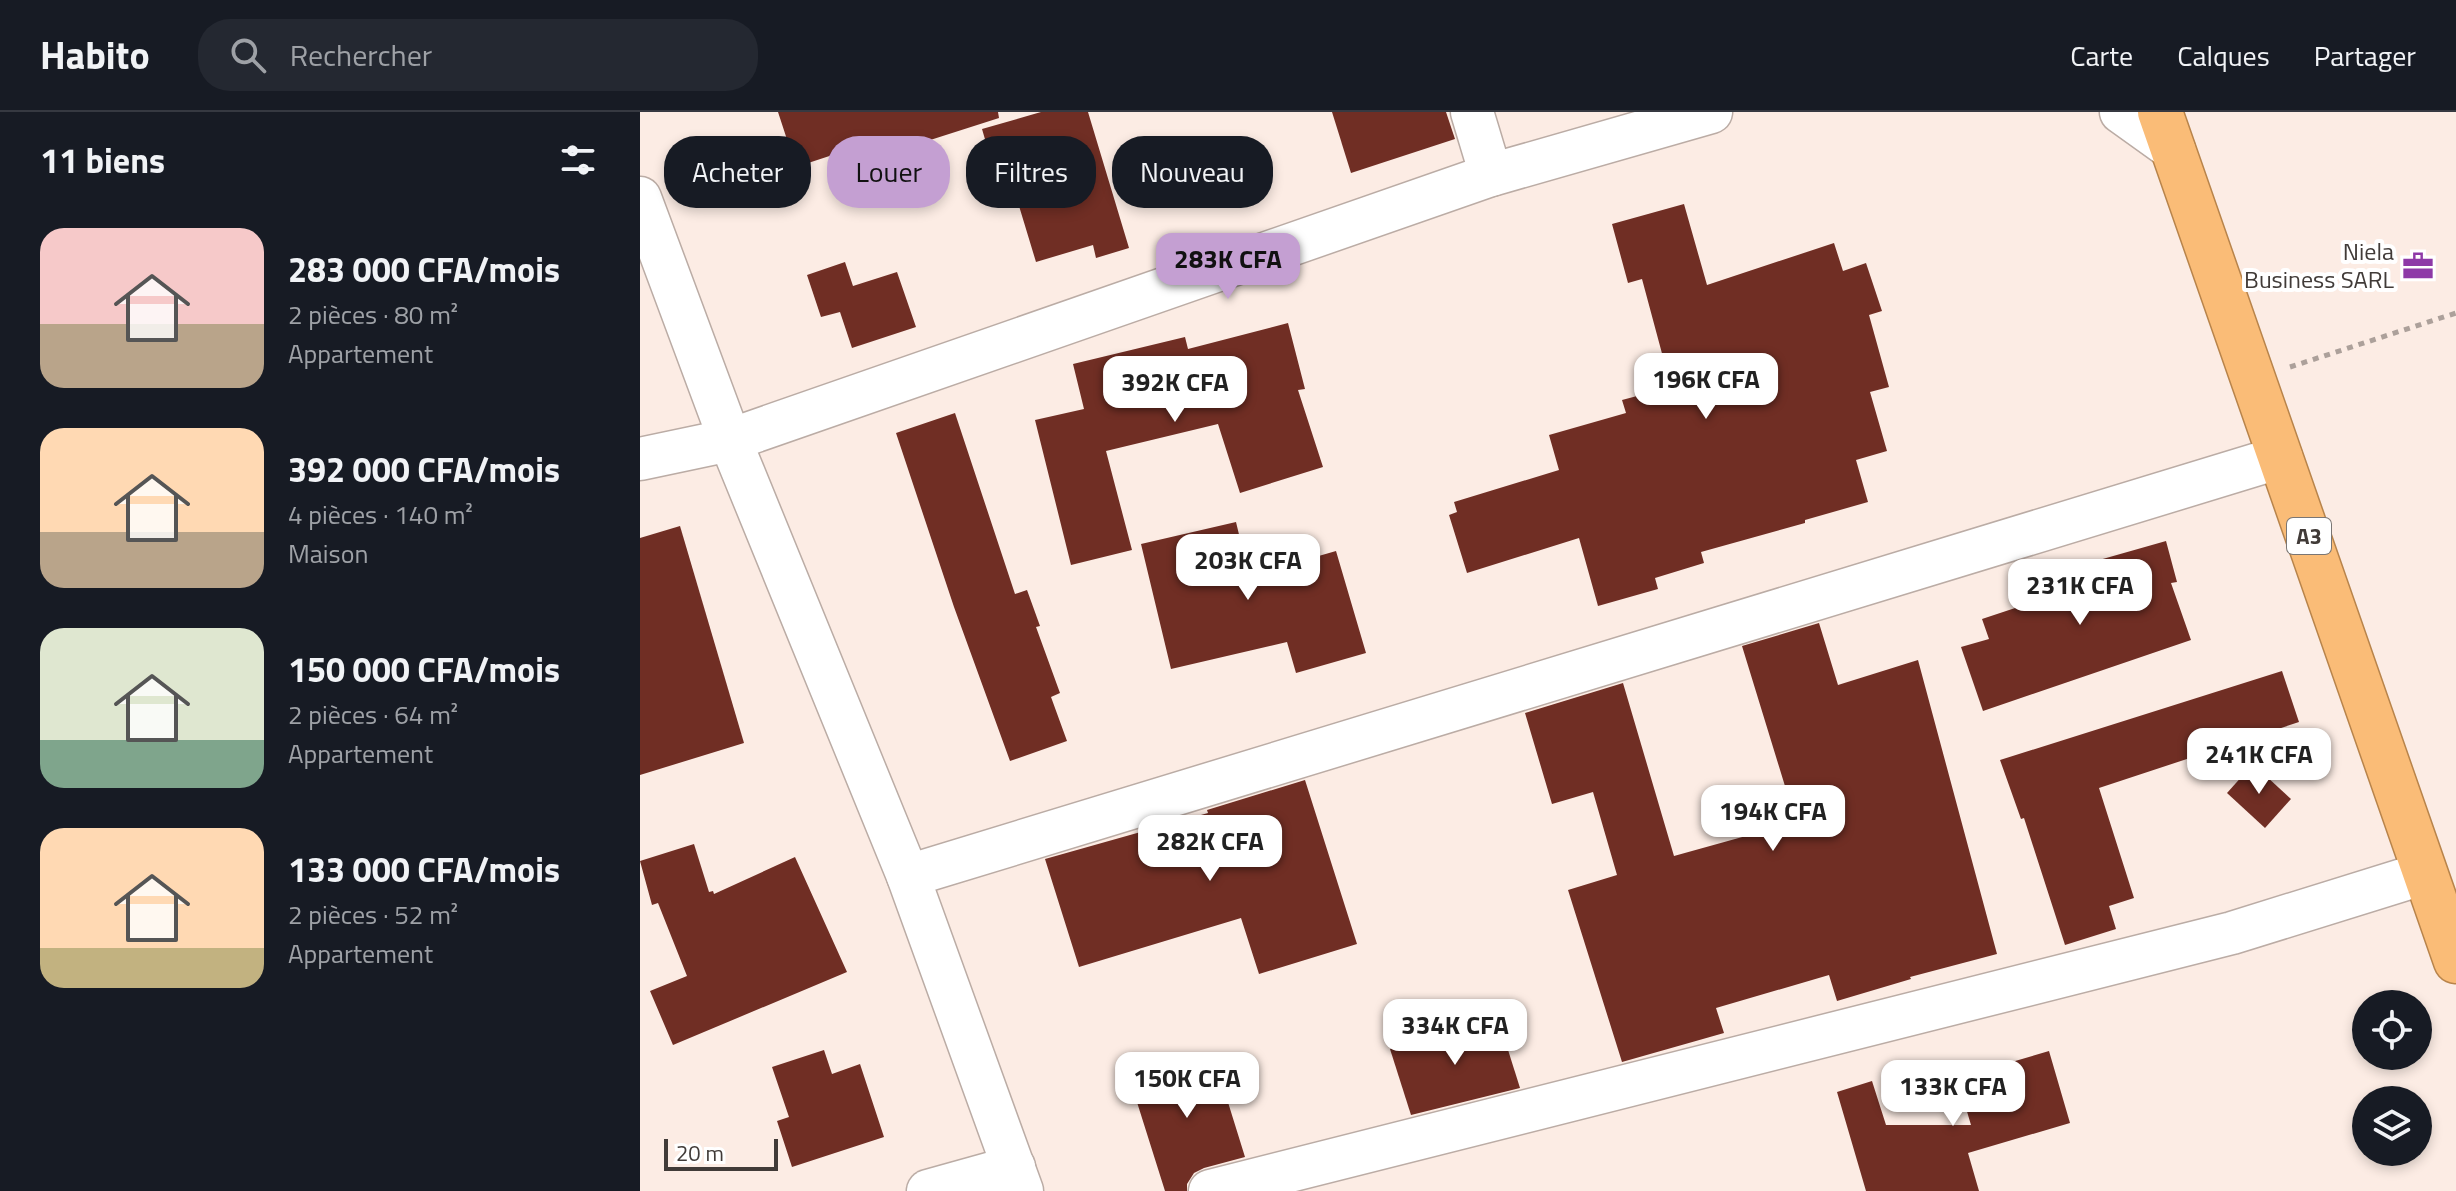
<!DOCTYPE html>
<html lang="fr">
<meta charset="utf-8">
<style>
:root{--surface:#171b24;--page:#242831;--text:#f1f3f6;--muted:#9ea1a6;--line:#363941;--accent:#c49fd2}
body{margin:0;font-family:"Titillium Web",sans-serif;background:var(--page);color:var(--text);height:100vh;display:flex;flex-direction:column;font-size:30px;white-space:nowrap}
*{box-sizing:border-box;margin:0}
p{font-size:26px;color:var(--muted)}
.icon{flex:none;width:44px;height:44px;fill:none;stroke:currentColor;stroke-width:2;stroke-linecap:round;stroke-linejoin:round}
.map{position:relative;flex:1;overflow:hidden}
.side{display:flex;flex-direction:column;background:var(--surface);width:640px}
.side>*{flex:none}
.banner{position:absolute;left:24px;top:24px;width:760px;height:72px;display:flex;gap:16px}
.controls{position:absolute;left:1712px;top:878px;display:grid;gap:16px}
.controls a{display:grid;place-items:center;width:80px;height:80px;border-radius:50%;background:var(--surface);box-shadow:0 4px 12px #0003;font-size:40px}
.scale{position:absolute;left:24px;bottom:20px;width:114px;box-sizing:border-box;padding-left:8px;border:4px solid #413b38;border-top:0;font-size:22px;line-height:28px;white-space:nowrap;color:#413b38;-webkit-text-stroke:6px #fff;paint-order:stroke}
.price{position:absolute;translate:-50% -68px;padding:0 18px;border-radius:16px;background:#fff;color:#222;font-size:26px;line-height:52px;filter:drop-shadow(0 2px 4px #0008)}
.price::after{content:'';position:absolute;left:50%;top:48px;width:24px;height:18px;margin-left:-12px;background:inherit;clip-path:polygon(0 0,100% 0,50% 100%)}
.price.on{background:var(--accent);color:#111}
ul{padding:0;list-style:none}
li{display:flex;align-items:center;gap:24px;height:200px;padding:0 40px}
li span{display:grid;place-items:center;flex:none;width:224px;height:160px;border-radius:24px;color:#555}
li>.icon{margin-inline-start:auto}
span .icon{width:96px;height:96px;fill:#fffc;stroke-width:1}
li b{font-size:34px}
h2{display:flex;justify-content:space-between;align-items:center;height:96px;padding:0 40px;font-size:34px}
.pill{padding:0 28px;border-radius:32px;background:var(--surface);box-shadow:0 4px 12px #0003;font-size:28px;line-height:72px}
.pill.on{background:var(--accent);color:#111}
header{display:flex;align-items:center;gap:48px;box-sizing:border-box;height:112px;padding:0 40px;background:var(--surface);border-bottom:2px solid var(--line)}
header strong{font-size:38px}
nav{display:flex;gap:44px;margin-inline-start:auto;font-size:28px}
.search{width:560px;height:72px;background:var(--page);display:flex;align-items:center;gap:20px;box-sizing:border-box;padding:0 28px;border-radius:32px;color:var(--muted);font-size:30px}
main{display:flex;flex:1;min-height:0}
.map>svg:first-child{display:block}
.building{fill:#702e24}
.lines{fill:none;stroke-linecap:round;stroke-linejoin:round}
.minor-casing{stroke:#bbaca5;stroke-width:45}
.trunk-casing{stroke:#b8844b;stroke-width:47}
.path{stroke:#aca09a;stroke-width:5;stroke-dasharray:6 6;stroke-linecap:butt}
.minor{stroke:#fff;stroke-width:42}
.trunk{stroke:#fabc77;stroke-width:44}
.labels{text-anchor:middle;stroke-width:8;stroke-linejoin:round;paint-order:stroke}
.shield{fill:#fff;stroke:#7a7674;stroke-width:2}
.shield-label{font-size:22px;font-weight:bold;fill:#413b38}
.poi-label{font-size:24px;fill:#413b38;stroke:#fff;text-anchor:end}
</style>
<header>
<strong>Habito</strong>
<div class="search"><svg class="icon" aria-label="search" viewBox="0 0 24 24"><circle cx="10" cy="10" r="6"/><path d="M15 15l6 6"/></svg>Rechercher</div>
<nav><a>Carte</a><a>Calques</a><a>Partager</a></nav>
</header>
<main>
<section class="side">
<h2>11 biens<svg class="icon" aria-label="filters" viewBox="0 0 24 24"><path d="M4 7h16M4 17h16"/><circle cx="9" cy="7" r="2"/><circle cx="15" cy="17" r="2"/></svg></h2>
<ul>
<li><span style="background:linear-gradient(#f6c9c9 60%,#b9a48a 0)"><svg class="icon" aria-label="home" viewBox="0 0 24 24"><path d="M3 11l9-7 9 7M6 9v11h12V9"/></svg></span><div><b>283 000 CFA/mois</b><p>2 pièces · 80 m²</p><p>Appartement</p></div></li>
<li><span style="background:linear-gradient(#ffd9b3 65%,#b9a48a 0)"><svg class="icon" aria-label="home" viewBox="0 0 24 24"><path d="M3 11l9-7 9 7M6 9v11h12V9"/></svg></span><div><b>392 000 CFA/mois</b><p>4 pièces · 140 m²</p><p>Maison</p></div></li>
<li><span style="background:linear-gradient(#dfe7d0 70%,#7fa58c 0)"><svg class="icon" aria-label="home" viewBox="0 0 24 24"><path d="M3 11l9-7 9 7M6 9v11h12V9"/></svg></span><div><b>150 000 CFA/mois</b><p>2 pièces · 64 m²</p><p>Appartement</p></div></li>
<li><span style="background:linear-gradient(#ffd9b3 75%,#c2b280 0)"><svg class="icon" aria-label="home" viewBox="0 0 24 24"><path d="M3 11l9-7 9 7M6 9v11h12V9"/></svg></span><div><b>133 000 CFA/mois</b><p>2 pièces · 52 m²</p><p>Appartement</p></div></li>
</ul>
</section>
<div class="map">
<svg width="1816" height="1079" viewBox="0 0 1816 1079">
<rect width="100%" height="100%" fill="#fcece4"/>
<g class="building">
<path d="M 138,0 L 358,0 L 359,6 L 234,46 L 229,31 L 156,55 Z"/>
<path d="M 401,0 L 448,0 L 489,136 L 456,146 L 453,133 L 396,150 L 369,61 L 356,65 L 342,17 Z"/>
<path d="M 692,0 L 806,0 L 815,27 L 711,61 Z"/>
<path d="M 1044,92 L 1067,173 L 1194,131 L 1203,159 L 1226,151 L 1242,199 L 1229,203 L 1249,275 L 1230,280 L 1247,339 L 1216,348 L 1228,390 L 1165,408 L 1165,411 L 1061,440 L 1064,451 L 1015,466 L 1018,477 L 958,494 L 939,426 L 827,461 L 809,403 L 817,400 L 814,390 L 919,358 L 909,323 L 986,301 L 982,288 L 1031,275 L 1002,167 L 988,171 L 972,112 Z"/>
<path d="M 205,150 L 213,174 L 257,160 L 276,215 L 212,236 L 200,200 L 181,205 L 167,163 Z"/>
<path d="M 648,211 L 665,277 L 658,278 L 683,355 L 600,381 L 578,312 L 466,339 L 492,438 L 431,453 L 395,308 L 444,297 L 433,252 L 545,225 L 548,237 Z"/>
<path d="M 315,301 L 375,482 L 387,478 L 400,514 L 396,515 L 420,581 L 411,585 L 427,629 L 370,649 L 314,495 L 256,321 Z"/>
<path d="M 596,410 L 609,464 L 696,439 L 726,541 L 656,561 L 647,530 L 531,557 L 501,432 Z"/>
<path d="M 40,414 L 104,631 L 0,663 L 0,426 Z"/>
<path d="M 1526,429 L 1537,470 L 1531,471 L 1551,528 L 1343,599 L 1321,535 L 1349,527 L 1342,507 L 1426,479 L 1424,458 Z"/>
<path d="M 1179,511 L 1198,573 L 1278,548 L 1357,842 L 1270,865 L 1271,867 L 1197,889 L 1189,863 L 1076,896 L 1084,921 L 982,950 L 928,778 L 977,763 L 953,680 L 912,692 L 885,601 L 983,571 L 1034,744 L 1156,710 L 1102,534 Z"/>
<path d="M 1642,559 L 1659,610 L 1459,676 L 1494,786 L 1469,794 L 1476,817 L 1425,833 L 1384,706 L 1381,707 L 1360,648 Z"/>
<path d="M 1613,652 L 1651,687 L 1625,716 L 1587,681 Z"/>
<path d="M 665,668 L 717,832 L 619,862 L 601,806 L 439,855 L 405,747 L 568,701 L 567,698 Z"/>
<path d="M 54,732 L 69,780 L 73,779 L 74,782 L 155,745 L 207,860 L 33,933 L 10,879 L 47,864 L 18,791 L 12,793 L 0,749 Z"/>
<path d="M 858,906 L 880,976 L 771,1003 L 750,937 Z"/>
<path d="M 184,938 L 192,962 L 220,952 L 244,1025 L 152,1055 L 137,1009 L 149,1005 L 132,955 Z"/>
<path d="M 1409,939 L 1430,1011 L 1328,1041 L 1339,1079 L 1226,1079 L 1197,980 L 1232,969 L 1246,1013 L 1331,1013 L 1317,966 Z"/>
<path d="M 573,942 L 605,1045 L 564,1056 L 554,1061 L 547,1072 L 547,1079 L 525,1079 L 490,968 Z"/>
</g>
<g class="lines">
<defs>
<g id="minor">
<path d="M 832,0 L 851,63"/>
<path d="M 1481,0 L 1534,38"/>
<path d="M 0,86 L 90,328 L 268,764 L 382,1079"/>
<path d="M 0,347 L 90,328 L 851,63 L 1071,0"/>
<path d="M 268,764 L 1641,345"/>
<path d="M 288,1079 L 374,1055"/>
<path d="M 570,1079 L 1592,821 L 1785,761"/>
</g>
<path id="trunk" d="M 1520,0 L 1816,849"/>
</defs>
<use href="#minor" class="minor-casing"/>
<use href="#trunk" class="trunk-casing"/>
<path class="path" d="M 1650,255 L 1816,201"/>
<use href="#minor" class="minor"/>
<use href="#trunk" class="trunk"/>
</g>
<defs>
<symbol id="office-bare" viewBox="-9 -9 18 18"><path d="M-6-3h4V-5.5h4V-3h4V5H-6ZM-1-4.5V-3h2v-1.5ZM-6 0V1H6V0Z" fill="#8e39a7" stroke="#fff" stroke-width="2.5" paint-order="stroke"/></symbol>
</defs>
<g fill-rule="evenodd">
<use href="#office-bare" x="1756" y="132" width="44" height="44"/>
</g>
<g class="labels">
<rect class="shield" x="1647" y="406" width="44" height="36" rx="6"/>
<g class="shield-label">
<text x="1669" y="432">A3</text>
</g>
<g class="poi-label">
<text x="1754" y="148">Niela<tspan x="1754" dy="28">Business SARL</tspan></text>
</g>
</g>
</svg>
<div class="controls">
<a><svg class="icon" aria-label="locate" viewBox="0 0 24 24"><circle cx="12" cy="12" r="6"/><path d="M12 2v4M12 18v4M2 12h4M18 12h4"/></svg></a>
<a><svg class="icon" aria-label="layers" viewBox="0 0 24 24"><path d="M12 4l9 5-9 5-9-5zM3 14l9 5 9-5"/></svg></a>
</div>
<div class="scale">20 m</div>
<b class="price on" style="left:588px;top:189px">283K CFA</b>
<b class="price" style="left:1066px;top:309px">196K CFA</b>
<b class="price" style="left:535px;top:312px">392K CFA</b>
<b class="price" style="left:608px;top:490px">203K CFA</b>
<b class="price" style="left:1440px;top:515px">231K CFA</b>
<b class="price" style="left:1619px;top:684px">241K CFA</b>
<b class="price" style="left:1133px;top:741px">194K CFA</b>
<b class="price" style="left:570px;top:771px">282K CFA</b>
<b class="price" style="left:815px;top:955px">334K CFA</b>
<b class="price" style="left:547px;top:1008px">150K CFA</b>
<b class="price" style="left:1313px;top:1016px">133K CFA</b>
<div class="banner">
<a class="pill">Acheter</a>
<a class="pill on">Louer</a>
<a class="pill">Filtres</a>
<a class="pill">Nouveau</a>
</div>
</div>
</main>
